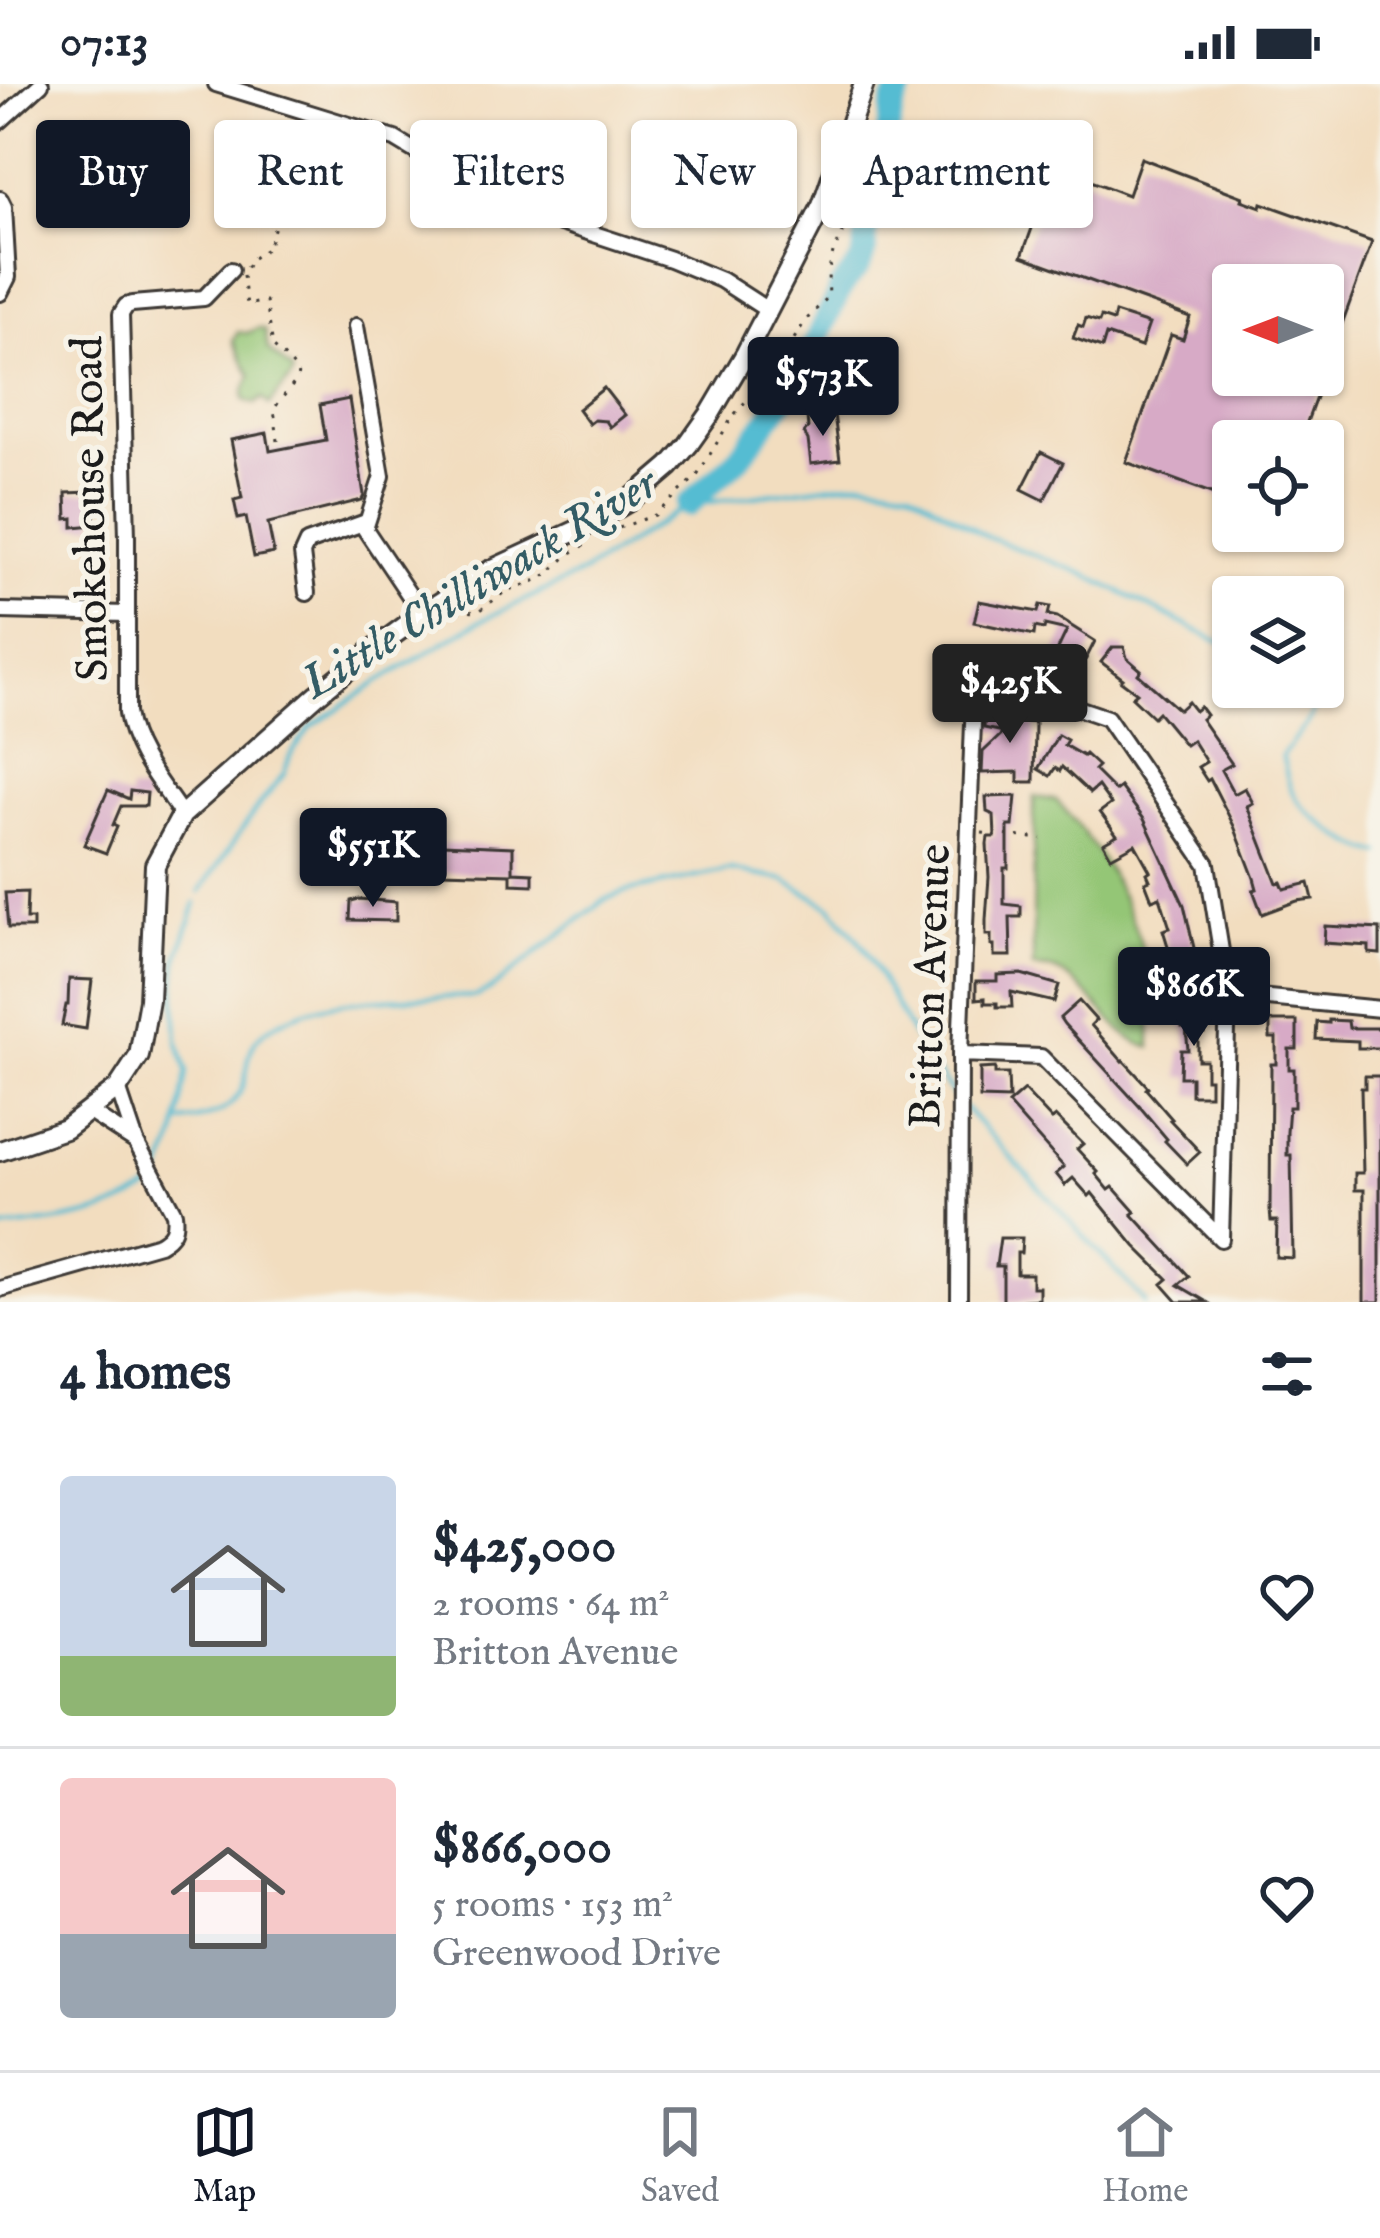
<!DOCTYPE html>
<meta charset="utf-8">
<style>
:root{--surface:#fff;--page:#f2f2f3;--text:#1f2937;--muted:#747a83;--line:#e0e1e3;--accent:#111827}
body{margin:0;font-family:"IM FELL English",serif;background:var(--page);color:var(--text);height:100vh;display:flex;flex-direction:column;font-size:45px;white-space:nowrap}
*{box-sizing:border-box;margin:0}
p{font-size:39px;color:var(--muted)}
.icon{flex:none;width:66px;height:66px;fill:none;stroke:currentColor;stroke-width:2;stroke-linecap:round;stroke-linejoin:round}
.map{position:relative;height:1218px;overflow:hidden}
.panel{display:flex;flex-direction:column;background:var(--surface);flex:1}
.panel>*{flex:none}
.banner{position:absolute;left:36px;top:36px;width:1308px;height:108px;display:flex;gap:24px}
.needle{width:78px;rotate:270deg}
.tools{position:absolute;left:1212px;top:180px;display:grid;gap:24px}
.tools a{display:grid;place-items:center;width:132px;height:132px;border-radius:12px;background:var(--surface);box-shadow:0 3px 9px #0004;font-size:60px}
.price{position:absolute;translate:-50% -102px;padding:0 27px;border-radius:12px;background:var(--accent);color:#fff;font-size:39px;line-height:78px;filter:drop-shadow(0 3px 6px #0008)}
.price::after{content:'';position:absolute;left:50%;top:72px;width:36px;height:27px;margin-left:-18px;background:inherit;clip-path:polygon(0 0,100% 0,50% 100%)}
.price.current{background:#222;color:#fff}
ul{padding:0;list-style:none}
li{display:flex;align-items:center;gap:36px;height:300px;padding:0 60px}
li+li{border-top:3px solid var(--line)}
li span{display:grid;place-items:center;flex:none;width:336px;height:240px;border-radius:12px;color:#555}
li>.icon{margin-inline-start:auto}
span .icon{width:144px;height:144px;fill:#fffc;stroke-width:1}
li b{font-size:51px}
h2{display:flex;justify-content:space-between;align-items:center;height:144px;padding:0 60px;font-size:51px}
.chip{padding:0 42px;border-radius:12px;background:var(--surface);box-shadow:0 3px 9px #0004;font-size:42px;line-height:108px}
.chip.current{background:var(--accent);color:#fff}
.status{display:flex;justify-content:space-between;align-items:center;height:84px;padding:0 60px;background:var(--surface);direction:ltr}
.status svg{height:33px;fill:currentColor}
.tab-bar{display:flex;justify-content:space-around;align-items:center;height:168px;border-top:3px solid var(--line);background:var(--surface);font-size:33px;color:var(--muted)}
.tab-bar a{display:grid;justify-items:center;gap:6px}
.tab-bar .current{color:var(--accent)}
.map>svg:first-child{display:block}
.green{fill:#94c676;stroke:#587149;stroke-width:3}
.lines{fill:none;stroke-linecap:round;stroke-linejoin:round}
.stream{stroke:#55bcd2;stroke-width:4.5}
.river{stroke:#55bcd2;stroke-width:24}
.building{fill:#d7aac6}
.minor-casing{stroke:#3c3934;stroke-width:20}
.major-casing{stroke:#3c3934;stroke-width:24}
.path{stroke:#3c3934;stroke-width:3;stroke-dasharray:3 9;stroke-linecap:butt}
.minor{stroke:#fff;stroke-width:14}
.major{stroke:#fff;stroke-width:18}
.labels{text-anchor:middle;stroke-width:10;stroke-linejoin:round;paint-order:stroke}
.street-label{font-size:45px;fill:#1c1c1c;stroke:#f7f3e8}
.water-label{font-size:48px;font-style:italic;fill:#335c65;stroke:#f7f3e8}
</style>
<div class="status"><b>07:13</b><svg viewBox="0 0 49 12"><path d="M0 12V9h3v3zM5 12V6h3v6zM10 12V3h3v9zM15 12V0h3v12zM26 1h20v11H26zM47 4h2v5h-2z"/></svg></div>
<div class="map">
<svg width="1380" height="1218" viewBox="0 0 1380 1218">
<rect width="100%" height="100%" fill="#f7f3e8"/>
<filter id="ink" filterUnits="userSpaceOnUse"><feTurbulence type="fractalNoise" baseFrequency=".00833" numOctaves="2"/><feDisplacementMap in="SourceGraphic" scale="24" xChannelSelector="R" yChannelSelector="G"/><feConvolveMatrix kernelMatrix="1 2 1 2 8 2 1 2 1" color-interpolation-filters="sRGB"/></filter>
<filter id="wash" filterUnits="userSpaceOnUse"><feTurbulence type="fractalNoise" baseFrequency=".004" numOctaves="4" result="noise"/><feDisplacementMap in="SourceGraphic" scale="48" xChannelSelector="R" yChannelSelector="G"/><feGaussianBlur stdDeviation="2.7" result="paint"/><feColorMatrix in="noise" values="0 0 0 0 0 0 0 0 0 0 0 0 0 0 0 0 0 1.4 0 .05"/><feComposite in="paint" operator="in"/></filter>
<g filter="url(#wash)">
<rect width="100%" height="100%" fill="#f2ddbf"/>
<g class="green">
<path d="M 259,244 L 265,246 L 268,265 L 293,288 L 291,294 L 269,321 L 262,314 L 255,320 L 244,316 L 244,308 L 251,292 L 233,257 L 238,248 L 247,249 Z"/>
<path d="M 1034,713 L 1056,716 C 1099,761 1130,818 1146,878 C 1153,904 1150,936 1151,963 C 1116,959 1090,898 1053,886 C 1047,884 1040,885 1033,884 Z"/>
</g>
<g class="lines">
<g class="stream">
<path d="M 1323,593 L 1327,597 L 1309,636 L 1282,672 C 1286,683 1287,699 1293,709 C 1305,731 1356,767 1380,769"/>
<path d="M 200,808 L 256,725 L 284,690 L 290,672 L 311,643 L 378,598 L 478,538 L 582,489 L 688,421 L 863,397 L 910,405 L 987,453 L 1082,489 L 1216,556 L 1233,561"/>
<path d="M 965,1024 L 1145,1218"/>
<path d="M 178,1039 C 192,1036 211,1034 223,1026 C 260,1002 236,968 265,947 C 320,907 412,916 477,912 L 491,905 L 604,816 L 624,808 L 730,786 L 785,796 L 831,823 L 864,863 L 916,958 L 957,1016"/>
<path d="M 160,1093 L 176,1052 L 187,988 L 178,957 L 175,899 L 177,877 L 196,819"/>
<path d="M 0,1145 C 52,1138 111,1134 153,1102"/>
</g>
<path class="river" d="M 688,421 L 740,373 L 801,291 L 841,203 L 860,180 L 865,166 L 866,148 L 874,125 L 893,20 L 904,0"/>
</g>
<g id="blocks">
<g class="building">
<path d="M 1141,74 L 1243,113 L 1242,116 L 1261,123 L 1262,119 L 1372,158 L 1324,289 L 1323,201 L 1233,201 L 1233,291 L 1281,291 L 1319,305 L 1300,357 L 1233,357 L 1233,417 L 1126,378 L 1171,251 L 1183,255 L 1190,233 L 1022,172 L 1054,83 L 1128,111 Z"/>
<path d="M 940,97 L 971,107 L 967,120 L 975,123 L 971,134 L 940,126 L 944,114 L 936,111 Z"/>
<path d="M 1115,229 L 1149,240 L 1141,263 L 1106,251 L 1102,264 L 1073,254 L 1078,241 L 1083,243 L 1086,234 L 1099,238 L 1101,233 L 1113,237 Z"/>
<path d="M 604,304 L 625,331 L 610,343 L 606,337 L 594,336 L 589,340 L 578,325 Z"/>
<path d="M 349,315 L 364,411 L 362,416 L 268,439 L 274,469 L 254,473 L 246,433 L 238,435 L 234,416 L 242,414 L 231,356 L 267,349 L 270,367 L 326,356 L 320,321 Z"/>
<path d="M 834,330 L 840,376 L 811,380 L 808,356 L 804,349 L 808,344 L 807,333 Z"/>
<path d="M 1041,368 L 1063,379 L 1044,416 L 1022,405 Z"/>
<path d="M 91,408 L 95,441 L 73,443 L 73,434 L 67,435 L 66,409 Z"/>
<path d="M 979,517 L 1038,528 L 1040,521 L 1050,523 L 1048,531 L 1057,533 L 1095,557 L 1086,575 L 1073,569 L 1068,577 L 1055,571 L 1067,546 L 1045,541 L 1044,545 L 1035,543 L 1034,551 L 974,538 Z"/>
<path d="M 1113,563 L 1124,563 L 1127,574 L 1141,586 L 1138,590 L 1179,626 L 1188,618 L 1195,627 L 1200,623 L 1206,631 L 1201,635 L 1232,680 L 1221,686 L 1234,710 L 1245,704 L 1253,719 L 1247,722 L 1277,799 L 1281,798 L 1284,805 L 1309,799 L 1313,815 L 1297,817 L 1262,830 L 1253,806 L 1257,805 L 1254,794 L 1234,742 L 1210,695 L 1207,697 L 1198,683 L 1206,678 L 1192,656 L 1185,661 L 1158,628 L 1153,633 L 1132,613 L 1137,609 L 1121,597 L 1123,595 L 1101,578 Z"/>
<path d="M 985,624 L 1011,629 L 1011,636 L 1035,639 L 1034,698 L 1018,698 L 1018,688 L 982,689 L 983,668 L 1004,648 L 984,644 Z"/>
<path d="M 1058,651 L 1067,656 L 1064,661 L 1083,672 L 1085,670 L 1098,682 L 1094,686 L 1115,707 L 1120,703 L 1144,735 L 1184,821 L 1201,894 L 1184,897 L 1183,892 L 1171,894 L 1168,876 L 1172,875 L 1163,846 L 1170,844 L 1160,813 L 1152,816 L 1145,798 L 1150,796 L 1147,789 L 1150,787 L 1135,760 L 1111,773 L 1103,759 L 1117,751 L 1100,728 L 1111,720 L 1098,702 L 1090,709 L 1062,683 L 1060,687 L 1055,684 L 1050,692 L 1038,685 Z"/>
<path d="M 108,706 L 129,715 L 130,707 L 147,709 L 146,722 L 121,722 L 113,741 L 117,743 L 106,769 L 84,761 Z"/>
<path d="M 1016,712 L 1013,742 L 1008,742 L 1008,784 L 1004,784 L 1004,820 L 1021,822 L 1021,833 L 1010,833 L 1011,872 L 994,872 L 994,861 L 991,861 L 991,851 L 986,851 L 986,836 L 989,793 L 987,760 L 988,753 L 995,753 L 994,731 L 987,728 L 986,713 Z"/>
<path d="M 442,760 L 513,763 L 513,788 L 533,789 L 533,801 L 511,800 L 511,790 L 442,788 Z"/>
<path d="M 27,808 L 26,835 L 33,835 L 33,844 L 8,844 L 5,809 Z"/>
<path d="M 359,815 L 396,818 L 396,837 L 350,836 L 351,817 Z"/>
<path d="M 1325,842 L 1380,845 L 1380,870 L 1369,869 L 1369,862 L 1324,859 Z"/>
<path d="M 1021,890 L 1059,901 L 1054,918 L 1011,908 L 1012,923 L 997,923 L 997,919 L 985,919 L 985,914 L 976,915 L 976,897 L 997,897 L 997,891 Z"/>
<path d="M 69,895 L 92,896 L 86,945 L 62,941 L 66,921 L 68,921 Z"/>
<path d="M 1079,917 L 1096,936 L 1091,941 L 1122,977 L 1123,976 L 1148,1003 L 1146,1005 L 1172,1035 L 1170,1036 L 1200,1068 L 1187,1080 L 1165,1057 L 1167,1055 L 1140,1023 L 1064,940 L 1060,934 Z"/>
<path d="M 1203,917 L 1205,949 L 1198,949 L 1198,976 L 1206,976 L 1206,995 L 1210,995 L 1210,1011 L 1191,1011 L 1191,993 L 1180,993 L 1181,966 L 1188,966 L 1186,943 L 1182,943 L 1181,919 Z"/>
<path d="M 1329,936 L 1348,937 L 1349,944 L 1380,944 L 1380,964 L 1358,964 L 1358,957 L 1316,955 L 1317,938 L 1329,939 Z"/>
<path d="M 1270,937 L 1297,937 L 1297,965 L 1289,965 L 1289,985 L 1294,985 L 1294,1023 L 1289,1023 L 1287,1048 L 1287,1071 L 1291,1071 L 1293,1174 L 1276,1173 L 1277,1137 L 1271,1137 L 1270,1126 L 1271,980 L 1276,980 L 1276,954 L 1270,954 Z"/>
<path d="M 995,984 L 995,990 L 1008,990 L 1009,1015 L 980,1014 L 980,985 Z"/>
<path d="M 1365,992 L 1380,992 L 1380,1218 L 1364,1218 L 1364,1106 L 1355,1106 L 1355,1089 L 1363,1089 L 1361,1004 L 1365,1004 Z"/>
<path d="M 1024,1006 L 1052,1036 L 1056,1033 L 1083,1060 L 1077,1065 L 1098,1088 L 1096,1090 L 1109,1106 L 1113,1103 L 1135,1128 L 1132,1130 L 1189,1192 L 1178,1201 L 1207,1218 L 1178,1218 L 1162,1200 L 1168,1195 L 1135,1162 L 1092,1109 L 1089,1112 L 1073,1094 L 1065,1101 L 1056,1090 L 1064,1083 L 1008,1020 Z"/>
<path d="M 1000,1154 L 1022,1154 L 1021,1169 L 1017,1169 L 1017,1190 L 1032,1190 L 1032,1203 L 1039,1203 L 1039,1215 L 1003,1218 L 1003,1182 L 996,1182 Z"/>
</g>
</g>
</g>
<g filter="url(#ink)">
<use href="#blocks" fill-opacity="0" stroke="#3c3934" stroke-width="3"/>
<g class="lines">
<defs>
<g id="minor">
<path d="M 216,0 L 395,55 L 503,120 L 670,175 L 721,196 L 769,227"/>
<path d="M 0,37 L 41,0"/>
<path d="M 0,115 L 4,123 L 8,193 L 0,209"/>
<path d="M 356,242 L 382,392 L 365,445 L 422,530"/>
<path d="M 307,509 L 302,470 L 307,459 L 366,438"/>
<path d="M 0,527 L 127,530"/>
<path d="M 182,731 C 161,699 133,668 127,629 L 127,453 L 121,230 L 126,222 L 132,220 L 204,214 L 231,186"/>
<path d="M 1228,910 L 1380,925"/>
<path d="M 88,1027 L 136,1058"/>
<path d="M 0,1205 L 159,1160 C 173,1152 176,1145 174,1129 L 136,1058 L 118,1004"/>
<path d="M 959,1218 L 960,970 L 975,589 L 1107,634 L 1207,780 L 1228,910 L 1221,1155 L 1041,973 L 960,970"/>
</g>
<path id="major" d="M 0,1067 L 65,1045 L 118,1004 L 139,972 L 149,916 L 155,781 L 182,731 L 318,610 L 371,567 L 422,530 L 491,486 L 582,444 L 629,417 L 670,382 L 688,361 L 710,330 L 746,269 L 822,122 L 864,0"/>
</defs>
<use href="#minor" class="minor-casing"/>
<use href="#major" class="major-casing"/>
<g class="path">
<path d="M 278,357 L 274,325 C 300,287 311,298 273,262 L 266,217 L 247,221 L 243,192 L 250,176 L 268,164 L 303,53 L 286,48"/>
<path d="M 608,448 L 655,431 L 697,392 L 733,332 L 778,280 L 806,236 L 829,212 L 828,190 L 833,169 L 858,117 L 864,85 L 860,59"/>
<path d="M 458,527 L 478,528 L 506,507 L 533,498 L 548,490 L 569,470 L 589,459"/>
<path d="M 982,749 L 1042,755"/>
<path d="M 1150,920 L 1214,912"/>
</g>
<use href="#minor" class="minor"/>
<use href="#major" class="major"/>
</g>
</g>
<g class="labels">
<g class="street-label">
<text transform="translate(88 425) rotate(-91)" y="16">Smokehouse Road</text>
<text transform="translate(928 902) rotate(-88)" y="16">Britton Avenue</text>
</g>
<g class="water-label">
<text transform="translate(478 497) rotate(-31)" y="17">Little Chilliwack River</text>
</g>
</g>
</svg>
<div class="tools">
<a><svg class="needle" viewBox="-14 -14 28 28"><path d="M0-13l5 13h-10z" fill="#e53935"/><path d="M0 13l5-13h-10z" fill="#747a83"/></svg></a>
<a><svg class="icon" aria-label="locate" viewBox="0 0 24 24"><circle cx="12" cy="12" r="6"/><path d="M12 2v4M12 18v4M2 12h4M18 12h4"/></svg></a>
<a><svg class="icon" aria-label="layers" viewBox="0 0 24 24"><path d="M12 4l9 5-9 5-9-5zM3 14l9 5 9-5"/></svg></a>
</div>
<b class="price" style="left:823px;top:355px">$573K</b>
<b class="price current" style="left:1010px;top:662px">$425K</b>
<b class="price" style="left:373px;top:826px">$551K</b>
<b class="price" style="left:1194px;top:965px">$866K</b>
<div class="banner">
<a class="chip current">Buy</a>
<a class="chip">Rent</a>
<a class="chip">Filters</a>
<a class="chip">New</a>
<a class="chip">Apartment</a>
</div>
</div>
<section class="panel">
<h2>4 homes<svg class="icon" aria-label="filters" viewBox="0 0 24 24"><path d="M4 7h16M4 17h16"/><circle cx="9" cy="7" r="2"/><circle cx="15" cy="17" r="2"/></svg></h2>
<ul>
<li><span style="background:linear-gradient(#c9d6e8 75%,#8fb573 0)"><svg class="icon" aria-label="home" viewBox="0 0 24 24"><path d="M3 11l9-7 9 7M6 9v11h12V9"/></svg></span><div><b>$425,000</b><p>2 rooms · 64 m²</p><p>Britton Avenue</p></div><svg class="icon" aria-label="heart" viewBox="0 0 24 24"><path d="M12 20l-8-8c-3-5 5-10 8-4 3-6 11-1 8 4z"/></svg></li>
<li><span style="background:linear-gradient(#f6c9c9 65%,#9aa5b1 0)"><svg class="icon" aria-label="home" viewBox="0 0 24 24"><path d="M3 11l9-7 9 7M6 9v11h12V9"/></svg></span><div><b>$866,000</b><p>5 rooms · 153 m²</p><p>Greenwood Drive</p></div><svg class="icon" aria-label="heart" viewBox="0 0 24 24"><path d="M12 20l-8-8c-3-5 5-10 8-4 3-6 11-1 8 4z"/></svg></li>
</ul>
</section>
<nav class="tab-bar">
<a class="current"><svg class="icon" aria-label="map" viewBox="0 0 24 24"><path d="M3 6l6-2 6 2 6-2v14l-6 2-6-2-6 2zM9 4v14M15 6v14"/></svg>Map</a>
<a><svg class="icon" aria-label="saved" viewBox="0 0 24 24"><path d="M7 4h10v16l-5-4-5 4z"/></svg>Saved</a>
<a><svg class="icon" aria-label="home" viewBox="0 0 24 24"><path d="M3 11l9-7 9 7M6 9v11h12V9"/></svg>Home</a>
</nav>
